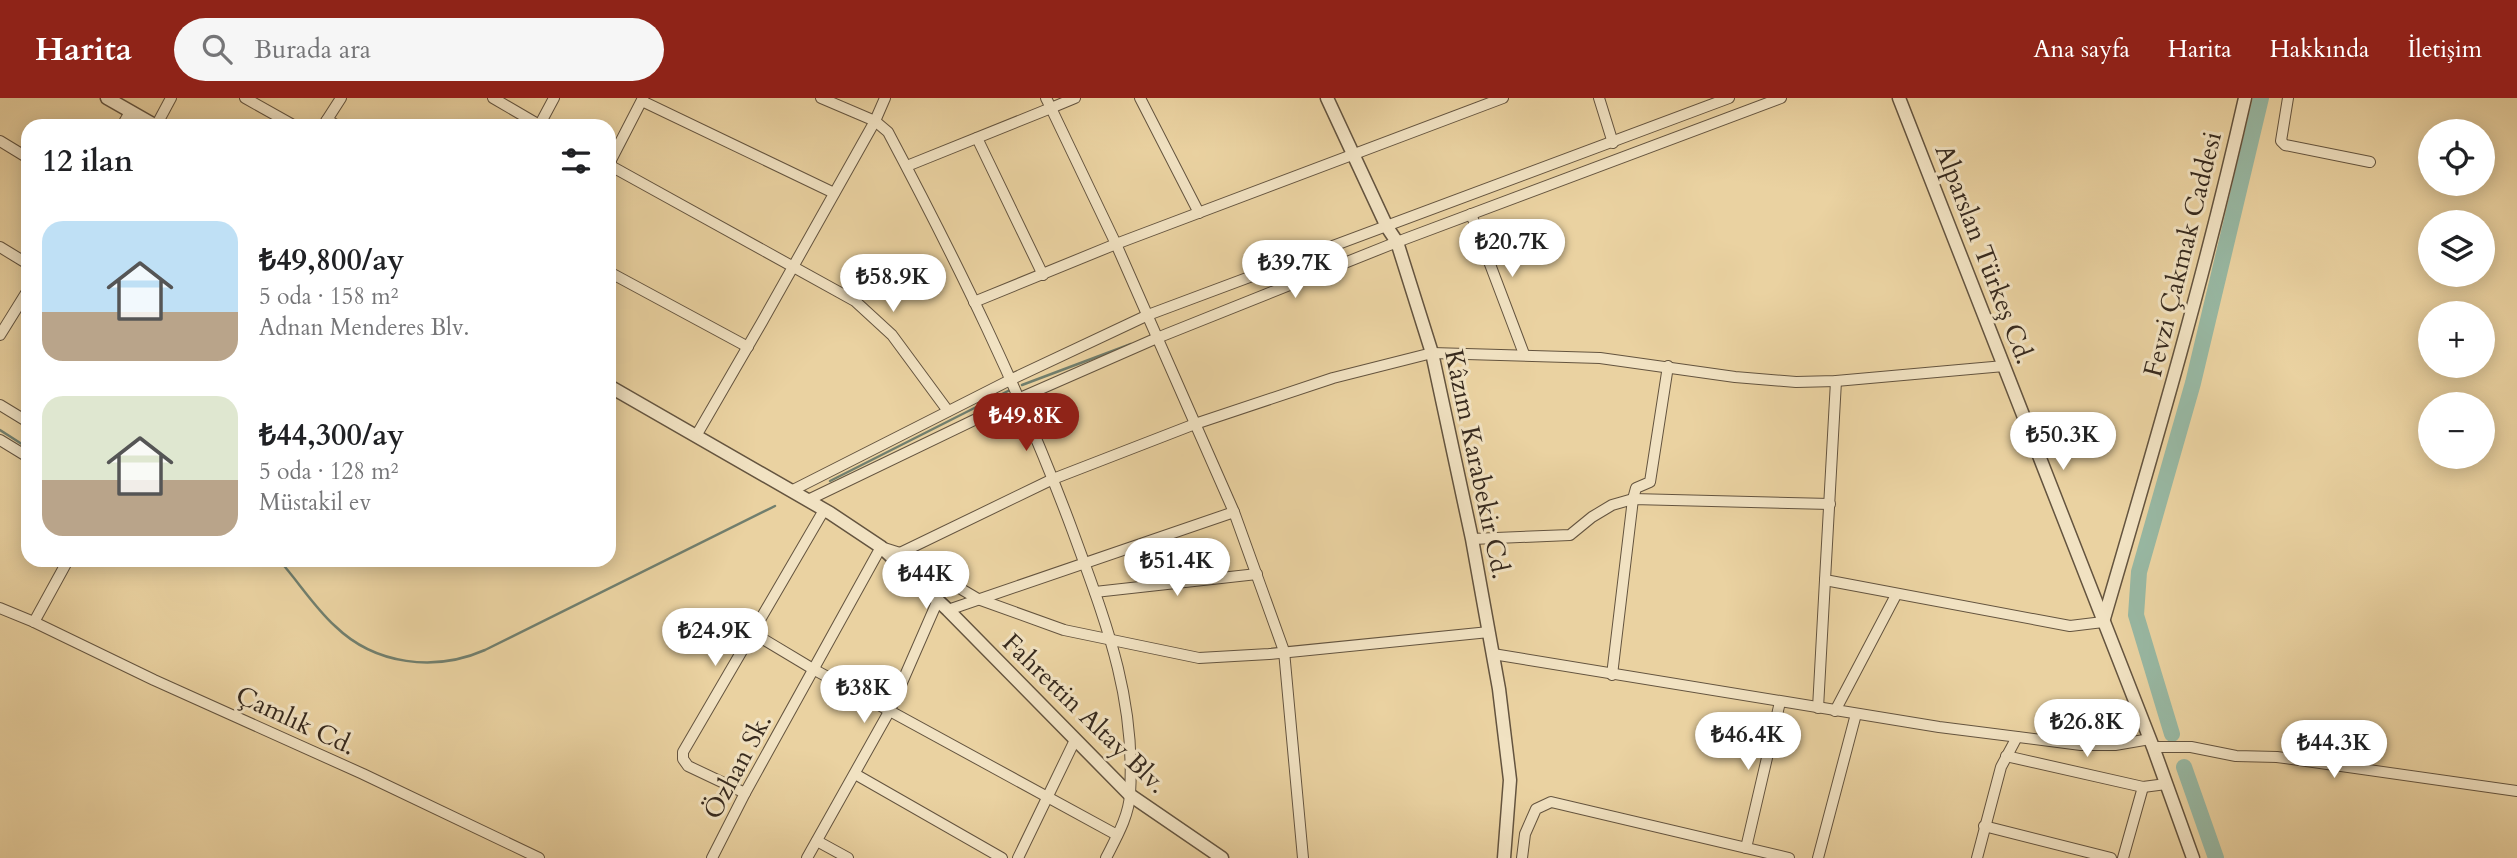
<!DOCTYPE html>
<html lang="tr">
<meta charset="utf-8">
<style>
:root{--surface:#fff;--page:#f6f6f6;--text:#202124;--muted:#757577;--accent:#8f2418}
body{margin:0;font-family:Cardo,serif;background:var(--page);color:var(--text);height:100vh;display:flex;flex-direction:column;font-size:26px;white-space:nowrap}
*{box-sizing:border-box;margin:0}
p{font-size:23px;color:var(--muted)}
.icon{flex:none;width:38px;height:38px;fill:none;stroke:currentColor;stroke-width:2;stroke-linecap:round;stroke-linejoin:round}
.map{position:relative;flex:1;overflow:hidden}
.panel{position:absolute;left:21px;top:21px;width:595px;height:448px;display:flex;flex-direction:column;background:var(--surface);border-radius:21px;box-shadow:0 4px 18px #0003}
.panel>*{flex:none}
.tools{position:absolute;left:2418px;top:21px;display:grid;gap:14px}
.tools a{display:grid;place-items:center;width:77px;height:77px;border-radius:50%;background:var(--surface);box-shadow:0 4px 18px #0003;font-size:35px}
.price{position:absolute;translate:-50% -60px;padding:0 16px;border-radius:24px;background:#fff;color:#222;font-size:23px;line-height:46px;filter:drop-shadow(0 2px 4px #0008)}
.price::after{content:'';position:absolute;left:50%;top:42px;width:21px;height:16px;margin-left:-10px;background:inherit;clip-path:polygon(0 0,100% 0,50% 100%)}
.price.current{background:var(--accent);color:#fff}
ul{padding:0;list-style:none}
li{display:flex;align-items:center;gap:21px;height:175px;padding:0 21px}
li span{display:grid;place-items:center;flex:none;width:196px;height:140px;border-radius:21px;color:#555}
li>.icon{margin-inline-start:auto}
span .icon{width:84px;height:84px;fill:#fffc;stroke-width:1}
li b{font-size:30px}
h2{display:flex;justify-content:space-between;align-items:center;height:84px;padding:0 21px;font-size:30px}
header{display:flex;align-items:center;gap:42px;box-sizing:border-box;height:98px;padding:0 35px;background:var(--accent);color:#fff}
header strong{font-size:33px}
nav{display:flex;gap:38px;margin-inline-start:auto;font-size:24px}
.search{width:490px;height:63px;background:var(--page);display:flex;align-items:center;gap:18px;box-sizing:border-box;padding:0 24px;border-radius:38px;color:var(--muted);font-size:26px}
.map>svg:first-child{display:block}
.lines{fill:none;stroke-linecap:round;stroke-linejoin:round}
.stream{stroke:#717f6e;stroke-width:2.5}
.river{stroke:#98b8a3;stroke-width:16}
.minor-casing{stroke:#64543f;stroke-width:12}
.tertiary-casing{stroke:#64543f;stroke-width:15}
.minor{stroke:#f1e2c2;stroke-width:10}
.tertiary{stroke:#f1e2c2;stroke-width:12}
.labels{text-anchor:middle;stroke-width:6;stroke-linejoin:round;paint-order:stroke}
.street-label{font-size:26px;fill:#372a1e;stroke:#f1e2c2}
</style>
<header>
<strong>Harita</strong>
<div class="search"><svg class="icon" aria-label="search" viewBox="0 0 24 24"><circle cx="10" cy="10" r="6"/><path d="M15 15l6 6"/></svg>Burada ara</div>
<nav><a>Ana sayfa</a><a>Harita</a><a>Hakkında</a><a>İletişim</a></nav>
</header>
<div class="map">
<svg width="2517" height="760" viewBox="0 0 2517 760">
<rect width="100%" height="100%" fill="#ead2a1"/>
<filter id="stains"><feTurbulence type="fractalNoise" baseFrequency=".00286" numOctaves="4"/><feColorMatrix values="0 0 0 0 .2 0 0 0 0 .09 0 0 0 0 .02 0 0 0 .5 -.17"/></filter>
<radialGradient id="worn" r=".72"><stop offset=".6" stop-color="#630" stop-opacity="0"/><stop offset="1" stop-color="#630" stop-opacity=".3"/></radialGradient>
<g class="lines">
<g class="stream">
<path d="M 1022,287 L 1131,246"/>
<path d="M 0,332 L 28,350"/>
<path d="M 830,383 L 1010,292"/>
<path d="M 279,462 C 298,483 314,509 335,528 C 375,567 435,574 485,552 L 775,408"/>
</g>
<g class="river">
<path d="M 2172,636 L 2136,517 L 2139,474 L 2193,285 L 2261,0"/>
<path d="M 2184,669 L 2216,760"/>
</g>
<defs>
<g id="minor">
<path d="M 245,0 L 295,28"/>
<path d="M 493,0 L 541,28"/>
<path d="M 821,0 L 875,23 L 888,34 C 957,164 1022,296 1073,434 C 1105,522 1136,599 1130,696 C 1129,718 1116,740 1106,760"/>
<path d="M 1075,0 L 1051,10 L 1116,146 L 1234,414 L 1284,553 L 1303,760"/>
<path d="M 1140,0 L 1199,115"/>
<path d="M 1599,0 L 1613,45"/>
<path d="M 2288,0 L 2281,43 L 2285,47 L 2370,64"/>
<path d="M 642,3 L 834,95"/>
<path d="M 327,22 L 338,28"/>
<path d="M 122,28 L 130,14"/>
<path d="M 156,28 L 171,0"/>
<path d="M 323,28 L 341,0"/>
<path d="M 539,28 L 554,0"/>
<path d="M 977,40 L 1043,177"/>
<path d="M 0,43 L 28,60"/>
<path d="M 609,66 L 643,0"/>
<path d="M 609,67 L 855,203 L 892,237 L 948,313"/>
<path d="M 907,68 L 1051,10 L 1046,0"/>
<path d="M 1471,116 L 1524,256"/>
<path d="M 0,149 L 28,166"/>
<path d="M 609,174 L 748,249"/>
<path d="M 974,204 L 1116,146 L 1503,0"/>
<path d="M 0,237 L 28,192"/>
<path d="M 1836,283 L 1825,482 L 2070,528 L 2103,524"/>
<path d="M 0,307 L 28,324"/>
<path d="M 696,338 L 762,224 L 875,23 L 885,0"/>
<path d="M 0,342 L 28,359"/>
<path d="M 791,393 L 1012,281 L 1148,217 L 1729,0"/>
<path d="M 808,402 L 1020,300 L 1157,240 L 1397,144 L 1781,0"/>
<path d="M 1472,441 L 1570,437 L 1592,419 L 1612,407 L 1633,401 L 1830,406"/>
<path d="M 900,455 L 1053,381 L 1195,326 L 1333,280 L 1432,255 L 1600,260 L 1735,279 L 1796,284 L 1836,283 L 2004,268"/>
<path d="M 1095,494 L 1257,476"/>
<path d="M 0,510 L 34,524 L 154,582 L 363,676 L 539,760"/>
<path d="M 948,512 L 1234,414"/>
<path d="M 34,524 L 68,462"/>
<path d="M 753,535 L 813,571 L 1117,737"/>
<path d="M 1493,556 L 1939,629 L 2081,647 L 2115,647 L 2150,641"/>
<path d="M 1612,577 L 1633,401 L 1636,390 L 1650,384 L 1668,268"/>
<path d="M 1818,610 L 1825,482"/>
<path d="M 1835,613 L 1896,497"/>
<path d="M 2153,649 L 2191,649 L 2236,658 L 2277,659 L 2517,693"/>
<path d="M 2006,658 L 2143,689 L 2166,686"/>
<path d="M 855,676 L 1002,760"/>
<path d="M 745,695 L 688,668 L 683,661 L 683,654 L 824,412"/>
<path d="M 1984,728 L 2111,760"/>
<path d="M 817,743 L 848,760"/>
<path d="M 1746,750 L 1780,604"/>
<path d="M 712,760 L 745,695 L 881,449 L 900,455 L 978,501 L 1064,532 L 1199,560 L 1269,556 L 1489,534"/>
<path d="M 807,760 L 890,612 L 938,502"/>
<path d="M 1018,760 L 1075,642"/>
<path d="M 1522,760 L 1525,736 L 1536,711 L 1551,704 L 1789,760"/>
<path d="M 1818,760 L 1856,616"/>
<path d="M 1977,760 L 2001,669 L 2017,639"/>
<path d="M 2123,760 L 2143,689"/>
</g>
<g id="tertiary">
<path d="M 107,0 L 156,28"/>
<path d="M 1327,0 L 1387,129 L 1397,144 L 1432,255 L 1472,441 L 1499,591 L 1510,682 L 1504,760"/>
<path d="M 1899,0 L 2153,649 L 2193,760"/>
<path d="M 609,288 L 830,415 L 881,449 L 948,512 L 1130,697 L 1222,760"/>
<path d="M 2103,524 C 2154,350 2205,177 2245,0"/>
</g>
</defs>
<use href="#minor" class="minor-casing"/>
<use href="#tertiary" class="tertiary-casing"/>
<use href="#minor" class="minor"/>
<use href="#tertiary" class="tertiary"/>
</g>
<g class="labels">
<g class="street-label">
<text transform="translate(1985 156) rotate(69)" y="9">Alparslan Türkeş Cd.</text>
<text transform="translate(2182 156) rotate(-76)" y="9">Fevzi Çakmak Caddesi</text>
<text transform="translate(1478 366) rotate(78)" y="9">Kâzım Karabekir Cd.</text>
<text transform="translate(1085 615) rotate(44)" y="9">Fahrettin Altay Blv.</text>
<text transform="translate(296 622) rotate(25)" y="9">Çamlık Cd.</text>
<text transform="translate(737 668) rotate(-62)" y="9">Özhan Sk.</text>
</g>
</g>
<rect width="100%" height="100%" filter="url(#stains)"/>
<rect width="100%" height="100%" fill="url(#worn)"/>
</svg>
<div class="tools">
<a><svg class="icon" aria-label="locate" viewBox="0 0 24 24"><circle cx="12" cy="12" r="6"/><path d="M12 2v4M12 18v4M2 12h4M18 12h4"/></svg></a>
<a><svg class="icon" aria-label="layers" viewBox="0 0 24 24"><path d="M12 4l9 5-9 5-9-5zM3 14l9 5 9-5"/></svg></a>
<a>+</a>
<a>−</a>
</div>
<b class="price" style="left:1512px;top:181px">₺20.7K</b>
<b class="price" style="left:1295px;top:202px">₺39.7K</b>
<b class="price" style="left:893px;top:216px">₺58.9K</b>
<b class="price current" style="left:1026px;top:355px">₺49.8K</b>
<b class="price" style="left:2063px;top:374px">₺50.3K</b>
<b class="price" style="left:1177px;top:500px">₺51.4K</b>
<b class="price" style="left:926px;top:513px">₺44K</b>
<b class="price" style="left:715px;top:570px">₺24.9K</b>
<b class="price" style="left:864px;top:627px">₺38K</b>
<b class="price" style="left:2087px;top:661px">₺26.8K</b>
<b class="price" style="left:1748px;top:674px">₺46.4K</b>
<b class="price" style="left:2334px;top:682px">₺44.3K</b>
<section class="panel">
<h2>12 ilan<svg class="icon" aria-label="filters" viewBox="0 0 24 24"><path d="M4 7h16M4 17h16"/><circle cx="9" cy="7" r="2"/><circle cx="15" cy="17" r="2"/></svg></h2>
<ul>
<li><span style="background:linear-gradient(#bfe0f5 65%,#b9a48a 0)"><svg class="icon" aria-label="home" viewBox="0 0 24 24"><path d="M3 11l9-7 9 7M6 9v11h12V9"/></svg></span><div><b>₺49,800/ay</b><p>5 oda · 158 m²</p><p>Adnan Menderes Blv.</p></div></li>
<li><span style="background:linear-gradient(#dfe7d0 60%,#b9a48a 0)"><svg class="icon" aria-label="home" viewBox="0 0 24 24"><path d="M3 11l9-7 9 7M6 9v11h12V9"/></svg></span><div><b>₺44,300/ay</b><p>5 oda · 128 m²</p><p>Müstakil ev</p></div></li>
</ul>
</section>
</div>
